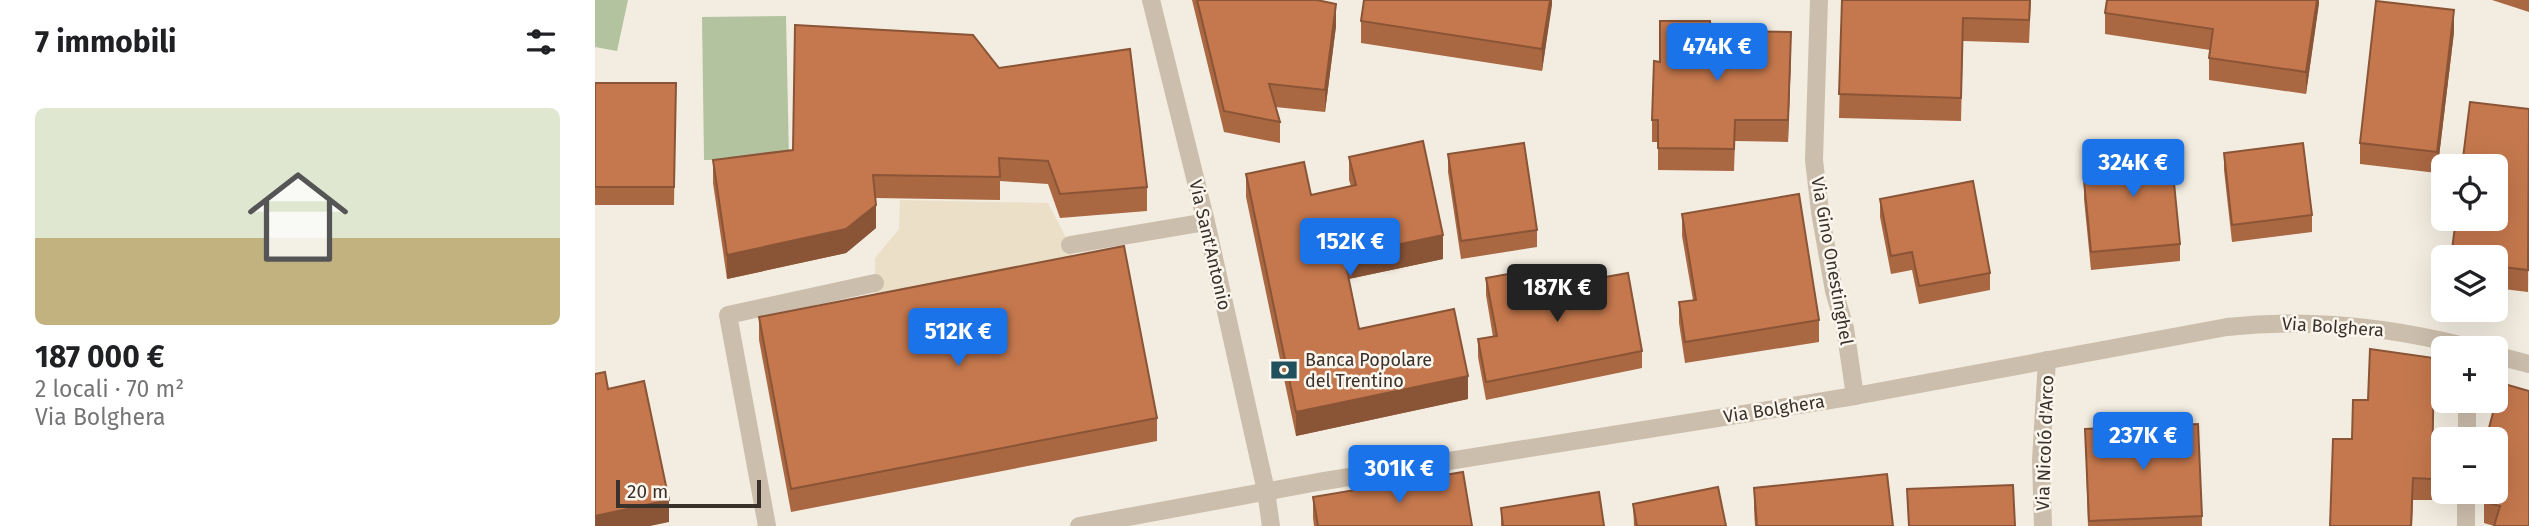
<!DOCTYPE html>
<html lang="it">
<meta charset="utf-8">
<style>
:root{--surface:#fff;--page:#f2f2f2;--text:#202124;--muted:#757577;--line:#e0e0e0;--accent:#1a73e8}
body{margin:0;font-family:"Fira Sans",sans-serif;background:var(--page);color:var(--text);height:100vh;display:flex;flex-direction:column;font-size:26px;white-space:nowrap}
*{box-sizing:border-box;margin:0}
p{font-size:23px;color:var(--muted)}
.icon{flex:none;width:38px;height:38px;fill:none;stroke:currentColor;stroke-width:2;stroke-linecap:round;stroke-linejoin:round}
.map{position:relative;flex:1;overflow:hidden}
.drawer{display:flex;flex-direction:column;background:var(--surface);width:595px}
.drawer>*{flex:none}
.tools{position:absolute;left:1836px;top:154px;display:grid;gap:14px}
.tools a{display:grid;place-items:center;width:77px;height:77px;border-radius:10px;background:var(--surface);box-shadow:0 7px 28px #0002;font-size:35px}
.scale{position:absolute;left:21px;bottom:18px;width:145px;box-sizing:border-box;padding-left:7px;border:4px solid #3a312b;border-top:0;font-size:19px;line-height:24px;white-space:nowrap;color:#3a312b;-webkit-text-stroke:5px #fbf6ee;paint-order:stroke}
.price{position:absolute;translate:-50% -60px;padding:0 16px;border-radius:7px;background:var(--accent);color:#fff;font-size:23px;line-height:46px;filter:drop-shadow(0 2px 4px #0008)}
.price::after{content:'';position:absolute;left:50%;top:42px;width:21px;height:16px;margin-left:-10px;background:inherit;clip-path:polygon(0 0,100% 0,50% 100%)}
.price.current{background:#222;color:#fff}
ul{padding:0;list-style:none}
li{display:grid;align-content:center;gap:14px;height:371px;padding:0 35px}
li+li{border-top:2px solid var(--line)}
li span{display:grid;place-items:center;height:217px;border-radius:10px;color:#555}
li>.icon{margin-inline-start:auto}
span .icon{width:126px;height:126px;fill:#fffc;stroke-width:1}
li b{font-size:30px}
h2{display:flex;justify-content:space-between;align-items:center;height:84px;padding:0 35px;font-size:30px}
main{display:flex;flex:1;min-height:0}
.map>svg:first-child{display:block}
.green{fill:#b3c3a0}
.plaza{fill:#ebdfc8}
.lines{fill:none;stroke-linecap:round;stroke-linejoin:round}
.minor{stroke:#ccbeac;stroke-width:18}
.wall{fill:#a96742}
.shaded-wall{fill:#8a5436}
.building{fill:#c5784d;stroke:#8a5436;stroke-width:2}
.labels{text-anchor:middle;stroke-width:5;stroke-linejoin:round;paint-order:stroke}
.street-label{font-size:18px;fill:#3a312b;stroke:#fbf6ee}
.poi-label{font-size:18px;fill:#3a312b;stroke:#fbf6ee;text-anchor:start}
</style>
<main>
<section class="drawer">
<h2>7 immobili<svg class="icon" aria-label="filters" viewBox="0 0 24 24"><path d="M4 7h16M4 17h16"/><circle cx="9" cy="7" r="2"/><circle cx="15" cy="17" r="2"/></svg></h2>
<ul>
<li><span style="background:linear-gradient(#dfe7d0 60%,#c2b280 0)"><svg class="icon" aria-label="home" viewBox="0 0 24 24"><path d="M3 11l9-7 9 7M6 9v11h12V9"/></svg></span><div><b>187 000 €</b><p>2 locali · 70 m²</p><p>Via Bolghera</p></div></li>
</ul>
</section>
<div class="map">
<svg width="1934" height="526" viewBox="0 0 1934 526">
<rect width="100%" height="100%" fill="#f3ede1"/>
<g class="green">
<path d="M 0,0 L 33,0 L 22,51 L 0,47 Z"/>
<path d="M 191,16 L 194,159 L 109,160 L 107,17 Z"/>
</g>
<path class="plaza" d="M 305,200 L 453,203 L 475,245 L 482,269 L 280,304 L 280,258 L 304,229 Z"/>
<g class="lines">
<g class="minor">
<path d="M 556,0 L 611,222 L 671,491 L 676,526"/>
<path d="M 1224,0 L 1219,160 L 1225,212 L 1239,291 L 1250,328 L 1260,396"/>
<path d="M 475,245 L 611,222"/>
<path d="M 1900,355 L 1934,364"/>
<path d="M 1872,439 L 1872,401"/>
<path d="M 172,526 L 133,315 L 280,283"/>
<path d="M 484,526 L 723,482 L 1260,396 L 1632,327 C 1715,318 1796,327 1877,348"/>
<path d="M 1448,526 L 1446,460 L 1452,360"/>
<path d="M 1871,526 L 1871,492"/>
</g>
</g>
<g class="wall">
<path d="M 597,0 L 722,0 L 741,26 L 730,112 L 680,107 L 685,122 L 685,143 L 629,132 Z"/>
<path d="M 957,0 L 947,71 L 766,43 L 766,21 Z"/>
<path d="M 1247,0 L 1436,0 L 1434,43 L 1368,41 L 1366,121 L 1244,118 Z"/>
<path d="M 1724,0 L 1711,94 L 1614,80 L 1614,58 L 1615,50 L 1510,34 L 1510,13 Z"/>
<path d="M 1897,0 L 1934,0 L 1934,12 Z"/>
<path d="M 1116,31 L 1196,54 L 1193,142 L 1140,141 L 1139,171 L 1063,170 L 1063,142 L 1057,142 L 1057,120 L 1065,62 Z"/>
<path d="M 1859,32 L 1842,173 L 1765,164 L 1765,143 Z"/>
<path d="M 404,68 L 552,187 L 552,211 L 465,218 L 453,184 L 405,181 L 405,200 L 280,198 L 281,228 L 251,253 L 132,279 L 118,183 L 118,160 L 198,150 Z"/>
<path d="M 0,83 L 81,83 L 79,205 L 0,205 Z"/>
<path d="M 1934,109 L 1933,292 L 1900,288 L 1900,257 Z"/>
<path d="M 1506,148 L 1585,244 L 1585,261 L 1496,270 L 1489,199 L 1489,181 L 1508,180 Z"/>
<path d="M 1629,153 L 1717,215 L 1717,232 L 1637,242 L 1629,170 Z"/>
<path d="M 853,154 L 942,230 L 942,247 L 866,259 L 853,172 Z"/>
<path d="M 754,157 L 848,259 L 753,279 L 764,329 L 873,399 L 701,436 L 651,197 L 651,174 L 716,195 L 756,186 L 754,180 Z"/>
<path d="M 1285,199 L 1395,273 L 1395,290 L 1324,304 L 1317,270 L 1296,274 L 1285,217 Z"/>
<path d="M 1087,214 L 1224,320 L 1224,342 L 1090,363 L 1084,323 L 1084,302 L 1098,300 L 1087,236 Z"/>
<path d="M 891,278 L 949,288 L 1047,351 L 1047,368 L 891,400 L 883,357 L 883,339 L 898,337 L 891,295 Z"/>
<path d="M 164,317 L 562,418 L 562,441 L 196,512 L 164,340 Z"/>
<path d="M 1839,358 L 1837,500 L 1818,500 L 1817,526 L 1735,526 L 1757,439 L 1773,400 Z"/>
<path d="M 1934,391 L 1899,526 L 1889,523 L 1889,502 L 1900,492 L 1900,439 Z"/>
<path d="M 1490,429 L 1607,516 L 1607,526 L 1493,526 Z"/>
<path d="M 1159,488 L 1298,526 L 1160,526 L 1159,509 Z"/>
<path d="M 718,497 L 877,526 L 719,526 L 718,518 Z"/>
<path d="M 1038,504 L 1131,526 L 1039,526 Z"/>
<path d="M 906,508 L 1009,526 L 906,526 Z"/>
</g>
<g class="shaded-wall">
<path d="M 955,0 L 957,0 L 957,5 L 947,71 L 947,49 Z"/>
<path d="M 1722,0 L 1724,0 L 1724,4 L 1711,94 L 1711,72 Z"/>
<path d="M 741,4 L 741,26 L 730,112 L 730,90 Z"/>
<path d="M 1859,10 L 1859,32 L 1842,173 L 1842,152 Z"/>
<path d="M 1196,32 L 1196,54 L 1193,142 L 1193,120 Z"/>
<path d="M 281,205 L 281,228 L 251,253 L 132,279 L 132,255 Z"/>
<path d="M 848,235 L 848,259 L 749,280 L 749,256 Z"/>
<path d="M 873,376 L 873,399 L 701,436 L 701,412 Z"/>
<path d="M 74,500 L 74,522 L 55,526 L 0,526 L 0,516 Z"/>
</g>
<g class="building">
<path d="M 602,0 L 722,0 L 741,4 L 730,90 L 674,84 L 685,122 L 629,111 Z"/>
<path d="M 769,0 L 955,0 L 947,49 L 766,21 Z"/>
<path d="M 1247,0 L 1435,0 L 1434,20 L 1368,18 L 1366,98 L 1244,94 Z"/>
<path d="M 1512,0 L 1722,0 L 1711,72 L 1614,58 L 1618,29 L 1510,13 Z"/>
<path d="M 1781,1 L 1859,10 L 1842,152 L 1765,143 Z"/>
<path d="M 1065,21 L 1115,21 L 1116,31 L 1196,32 L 1193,120 L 1140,120 L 1139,149 L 1063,148 L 1063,120 L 1057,120 L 1059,61 L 1065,62 Z"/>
<path d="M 200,25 L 378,35 L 404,68 L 535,49 L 552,187 L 465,194 L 453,161 L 404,158 L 405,177 L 278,175 L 281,205 L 251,229 L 132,255 L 118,160 L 198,150 Z"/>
<path d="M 0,83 L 81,83 L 79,187 L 0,187 Z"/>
<path d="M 1875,102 L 1934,109 L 1933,270 L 1900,266 L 1900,257 L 1856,257 L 1861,219 L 1900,219 L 1900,166 L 1867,166 Z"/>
<path d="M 828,141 L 848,235 L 749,256 L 764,329 L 859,309 L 873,376 L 701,412 L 651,174 L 709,162 L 716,195 L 761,185 L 754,157 Z"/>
<path d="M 1575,142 L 1585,244 L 1496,252 L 1489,181 L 1509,180 L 1506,148 Z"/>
<path d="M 929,143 L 942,230 L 866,241 L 853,154 Z"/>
<path d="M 1708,143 L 1717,215 L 1637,225 L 1629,153 Z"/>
<path d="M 1378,181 L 1395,273 L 1324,286 L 1317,252 L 1296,256 L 1285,199 Z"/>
<path d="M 1204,194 L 1224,320 L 1090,342 L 1084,302 L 1101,300 L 1087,214 Z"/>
<path d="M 529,246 L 562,418 L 196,489 L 164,317 Z"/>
<path d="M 947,268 L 949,288 L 1033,273 L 1047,351 L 891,382 L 883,339 L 902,336 L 891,278 Z"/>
<path d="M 1775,349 L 1839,358 L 1837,479 L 1818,478 L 1816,526 L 1735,526 L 1738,439 L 1757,439 L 1758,400 L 1773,400 Z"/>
<path d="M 10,372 L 13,389 L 49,381 L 74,500 L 0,516 L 0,374 Z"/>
<path d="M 1906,383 L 1934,391 L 1934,526 L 1899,526 L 1905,506 L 1889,502 L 1892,492 L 1900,492 L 1900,464 L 1906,445 L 1900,443 L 1900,439 L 1891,439 Z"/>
<path d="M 1603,424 L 1607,516 L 1494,521 L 1490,429 Z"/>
<path d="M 868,472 L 877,526 L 723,526 L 718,497 Z"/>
<path d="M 1292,474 L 1298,526 L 1162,526 L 1159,488 Z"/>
<path d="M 1418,485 L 1420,526 L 1314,526 L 1312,489 Z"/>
<path d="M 1123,487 L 1131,526 L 1042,526 L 1038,504 Z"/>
<path d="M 1004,492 L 1009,526 L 908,526 L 906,508 Z"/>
</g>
<defs>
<symbol id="bank-bare" viewBox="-9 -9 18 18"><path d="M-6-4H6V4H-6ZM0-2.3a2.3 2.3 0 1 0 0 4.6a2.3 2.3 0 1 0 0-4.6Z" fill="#20515c" stroke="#fbf6ee" stroke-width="2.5" paint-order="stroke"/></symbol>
</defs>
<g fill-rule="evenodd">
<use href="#bank-bare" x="670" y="351" width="38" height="38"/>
</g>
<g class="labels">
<g class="street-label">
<text transform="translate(615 245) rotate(77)" y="6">Via Sant'Antonio</text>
<text transform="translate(1237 261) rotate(80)" y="6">Via Gino Onestinghel</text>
<text transform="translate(1738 327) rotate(4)" y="6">Via Bolghera</text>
<text transform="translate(1179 409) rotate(-9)" y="6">Via Bolghera</text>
<text transform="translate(1450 443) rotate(-88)" y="6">Via Nicoló d'Arco</text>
</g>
<g class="poi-label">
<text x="710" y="366">Banca Popolare<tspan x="710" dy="21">del Trentino</tspan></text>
</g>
</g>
</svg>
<div class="tools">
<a><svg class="icon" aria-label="locate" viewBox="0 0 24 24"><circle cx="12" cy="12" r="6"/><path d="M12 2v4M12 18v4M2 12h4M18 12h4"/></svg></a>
<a><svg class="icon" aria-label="layers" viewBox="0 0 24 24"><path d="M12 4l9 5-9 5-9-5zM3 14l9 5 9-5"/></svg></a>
<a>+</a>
<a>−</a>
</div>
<div class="scale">20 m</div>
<b class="price" style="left:1122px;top:83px">474K €</b>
<b class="price" style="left:1538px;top:199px">324K €</b>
<b class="price" style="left:755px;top:278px">152K €</b>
<b class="price current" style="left:962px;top:324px">187K €</b>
<b class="price" style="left:363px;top:368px">512K €</b>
<b class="price" style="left:1548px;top:472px">237K €</b>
<b class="price" style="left:804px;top:505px">301K €</b>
</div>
</main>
